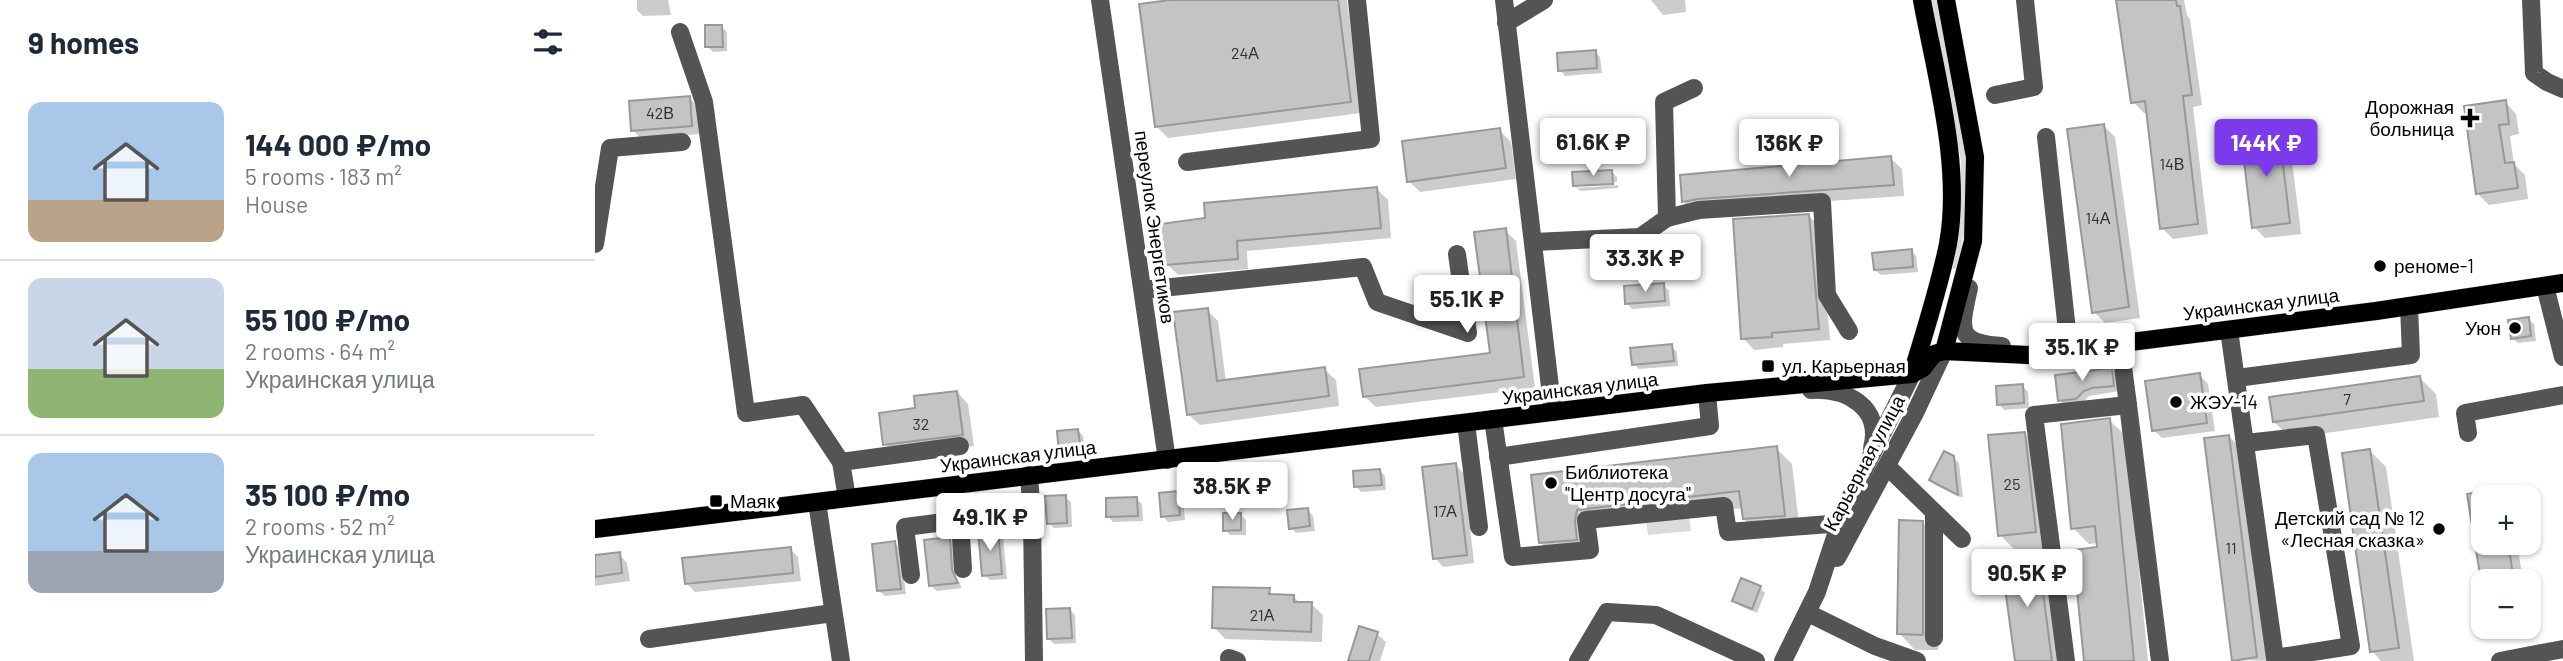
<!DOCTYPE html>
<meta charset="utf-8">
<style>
:root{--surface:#fff;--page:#f2f2f3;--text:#1f2937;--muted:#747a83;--line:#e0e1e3;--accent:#7c3aed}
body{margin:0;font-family:Barlow,sans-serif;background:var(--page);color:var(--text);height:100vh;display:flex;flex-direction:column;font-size:26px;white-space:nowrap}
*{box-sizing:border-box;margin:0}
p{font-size:23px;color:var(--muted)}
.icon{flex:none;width:38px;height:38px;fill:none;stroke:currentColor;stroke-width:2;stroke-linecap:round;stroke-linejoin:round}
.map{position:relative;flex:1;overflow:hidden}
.drawer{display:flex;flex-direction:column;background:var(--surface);width:595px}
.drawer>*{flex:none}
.fabs{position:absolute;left:1876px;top:485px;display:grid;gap:14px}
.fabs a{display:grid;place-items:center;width:70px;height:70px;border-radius:14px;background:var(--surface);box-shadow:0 2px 5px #0004;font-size:35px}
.price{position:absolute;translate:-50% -60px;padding:0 16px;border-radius:7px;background:#fff;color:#222;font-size:23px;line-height:46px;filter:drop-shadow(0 2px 4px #0008)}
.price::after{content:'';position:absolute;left:50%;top:42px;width:21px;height:16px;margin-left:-10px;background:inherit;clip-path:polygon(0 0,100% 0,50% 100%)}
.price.on{background:var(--accent);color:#fff}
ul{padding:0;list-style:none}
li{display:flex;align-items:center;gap:21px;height:175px;padding:0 28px}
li+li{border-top:2px solid var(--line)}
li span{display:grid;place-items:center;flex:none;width:196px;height:140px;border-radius:14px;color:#555}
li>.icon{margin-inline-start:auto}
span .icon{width:84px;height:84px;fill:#fffc;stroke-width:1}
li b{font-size:30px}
h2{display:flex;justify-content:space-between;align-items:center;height:84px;padding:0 28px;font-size:30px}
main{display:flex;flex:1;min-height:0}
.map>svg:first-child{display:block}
.green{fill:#dbdbdb}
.shadow{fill:#0003}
.building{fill:#c4c4c4;stroke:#989898;stroke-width:2}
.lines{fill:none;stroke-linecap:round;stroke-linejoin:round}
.major-casing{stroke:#dbdbdb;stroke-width:19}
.minor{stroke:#545454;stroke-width:18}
.major{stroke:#000;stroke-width:18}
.poi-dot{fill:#000;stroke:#fff;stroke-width:2.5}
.labels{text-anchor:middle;stroke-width:7;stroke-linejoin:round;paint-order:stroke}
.number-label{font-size:16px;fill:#313131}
.poi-label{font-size:19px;fill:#000;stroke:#fff;text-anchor:start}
.street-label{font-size:19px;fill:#000;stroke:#fff}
</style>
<main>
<section class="drawer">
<h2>9 homes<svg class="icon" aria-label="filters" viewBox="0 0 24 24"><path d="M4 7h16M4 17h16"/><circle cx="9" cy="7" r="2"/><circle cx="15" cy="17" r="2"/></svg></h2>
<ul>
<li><span style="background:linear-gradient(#a9c7e8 70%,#b9a48a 0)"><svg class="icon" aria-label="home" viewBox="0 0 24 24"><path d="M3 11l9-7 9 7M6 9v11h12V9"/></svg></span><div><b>144 000 ₽/mo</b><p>5 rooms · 183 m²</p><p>House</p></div></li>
<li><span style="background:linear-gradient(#c9d6e8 65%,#8fb573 0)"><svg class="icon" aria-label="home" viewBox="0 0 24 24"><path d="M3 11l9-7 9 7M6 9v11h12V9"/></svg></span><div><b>55 100 ₽/mo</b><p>2 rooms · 64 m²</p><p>Украинская улица</p></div></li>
<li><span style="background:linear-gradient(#a9c7e8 70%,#9aa5b1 0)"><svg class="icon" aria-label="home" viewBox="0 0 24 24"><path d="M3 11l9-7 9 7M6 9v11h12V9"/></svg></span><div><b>35 100 ₽/mo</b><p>2 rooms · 52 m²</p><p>Украинская улица</p></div></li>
</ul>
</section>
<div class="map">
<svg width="1968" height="661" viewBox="0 0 1968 661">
<rect width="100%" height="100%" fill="#fff"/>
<g class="green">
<path d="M 1336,0 L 1342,0 L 1372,160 L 1369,232 L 1362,269 L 1356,268 L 1365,195 L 1366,161 Z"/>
<path d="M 1094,515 L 1096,531 L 1053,535 L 1051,520 Z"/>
</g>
<g class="shadow">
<path d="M 42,0 L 73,0 L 76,15 L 48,16 L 42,10 Z"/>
<path d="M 589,0 L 752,0 L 766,113 L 573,138 L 561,126 Z"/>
<path d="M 1056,0 L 1090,0 L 1091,12 L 1068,15 Z"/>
<path d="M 1523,0 L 1589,0 L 1592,15 L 1595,19 L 1607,105 L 1598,107 L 1613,234 L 1578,239 L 1567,228 L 1553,113 L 1549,113 L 1538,102 Z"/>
<path d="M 126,27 L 132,32 L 132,51 L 118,52 L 112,46 Z"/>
<path d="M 1000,52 L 1005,57 L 1007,73 L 970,76 L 965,70 Z"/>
<path d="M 94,98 L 103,106 L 105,134 L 46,139 L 38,130 Z"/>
<path d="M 1910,102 L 1921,114 L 1924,134 L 1915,136 L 1919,164 L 1930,175 L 1933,199 L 1894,205 L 1882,193 Z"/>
<path d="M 1509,126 L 1520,137 L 1545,318 L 1510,323 L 1499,312 Z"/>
<path d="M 904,130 L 916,142 L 921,179 L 825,192 L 814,181 Z"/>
<path d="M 1684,133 L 1695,145 L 1706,234 L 1670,238 L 1659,227 Z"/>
<path d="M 1295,158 L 1307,169 L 1309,196 L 1115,209 L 1100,213 L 1089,202 L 1087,176 Z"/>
<path d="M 1017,172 L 1022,177 L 1022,182 L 983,184 L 983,188 L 1023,185 L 1023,188 L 986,191 L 980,186 L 979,174 Z"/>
<path d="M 782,189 L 793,200 L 796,238 L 652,251 L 653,269 L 583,275 L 572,264 L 612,220 Z"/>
<path d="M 1214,216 L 1225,227 L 1235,340 L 1188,344 L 1188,347 L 1159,350 L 1148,338 Z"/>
<path d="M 910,230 L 921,241 L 940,388 L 781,407 L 769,396 L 896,355 Z"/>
<path d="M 1316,251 L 1321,256 L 1323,272 L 1286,275 L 1280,270 Z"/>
<path d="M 1068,285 L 1074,291 L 1075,306 L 1037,309 L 1032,303 Z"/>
<path d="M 612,310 L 623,321 L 631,382 L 729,369 L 741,380 L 744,406 L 605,425 L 593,414 Z"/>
<path d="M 1933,319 L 1939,324 L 1941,341 L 1923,343 L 1917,338 Z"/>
<path d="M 1076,346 L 1082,352 L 1083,366 L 1044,369 L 1039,364 Z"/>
<path d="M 1516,370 L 1522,375 L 1524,391 L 1494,396 L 1486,404 L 1470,406 L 1464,400 Z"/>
<path d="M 1605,375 L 1613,384 L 1620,431 L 1567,438 L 1559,430 Z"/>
<path d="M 1825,378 L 1841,394 L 1844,417 L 1696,438 L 1679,422 Z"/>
<path d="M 1427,386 L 1433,392 L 1434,408 L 1409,410 L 1404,404 Z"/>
<path d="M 362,392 L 373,404 L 379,446 L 301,455 L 290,444 L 322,409 Z"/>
<path d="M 1514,420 L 1531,436 L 1553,661 L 1491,661 L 1504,549 L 1503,543 L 1494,544 L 1478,528 Z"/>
<path d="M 483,430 L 488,436 L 490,455 L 471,457 L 466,452 Z"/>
<path d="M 1429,433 L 1445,450 L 1456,548 L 1421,551 L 1405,535 Z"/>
<path d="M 1634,436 L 1650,453 L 1676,661 L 1639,660 Z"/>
<path d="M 1181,448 L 1197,464 L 1205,532 L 1166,535 L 1149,519 L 1148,508 L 998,526 L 995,539 L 962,559 L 945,542 L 938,476 Z"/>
<path d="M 1775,451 L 1791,467 L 1819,661 L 1786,661 L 1777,651 Z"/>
<path d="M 1358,458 L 1364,463 L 1368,498 L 1342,486 L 1337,480 Z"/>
<path d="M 861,465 L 869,474 L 879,563 L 848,567 L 840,558 Z"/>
<path d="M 785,471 L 790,476 L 791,490 L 766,492 L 761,486 Z"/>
<path d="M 1904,491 L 1911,497 L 1888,497 L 1888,542 L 1922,542 L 1928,581 L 1888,581 L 1888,587 L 1874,495 Z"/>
<path d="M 583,493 L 588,499 L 590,520 L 573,522 L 568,516 Z"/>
<path d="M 470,497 L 476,502 L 477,527 L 459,528 L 454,523 Z"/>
<path d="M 541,499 L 547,504 L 548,521 L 518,522 L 513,516 Z"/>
<path d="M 713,510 L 718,516 L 720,531 L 701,533 L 696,528 Z"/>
<path d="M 645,514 L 651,520 L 651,535 L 635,535 L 630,530 Z"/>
<path d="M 1327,522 L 1343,539 L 1343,650 L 1320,650 L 1304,633 Z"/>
<path d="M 402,532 L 408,537 L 412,579 L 395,580 L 389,575 Z"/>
<path d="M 354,539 L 359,545 L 361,577 L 367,588 L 342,591 L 336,586 Z"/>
<path d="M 300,543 L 305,549 L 311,594 L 290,596 L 284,591 Z"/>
<path d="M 195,549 L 203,557 L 206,581 L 100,592 L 91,583 Z"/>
<path d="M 24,554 L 32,563 L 35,581 L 0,586 L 0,557 Z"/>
<path d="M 1442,556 L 1459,573 L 1470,661 L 1421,661 Z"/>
<path d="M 1165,588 L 1170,593 L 1162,613 L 1145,606 L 1139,601 Z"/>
<path d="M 674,590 L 679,596 L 698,596 L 706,604 L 716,604 L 728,615 L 727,642 L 630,639 L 619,627 Z"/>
<path d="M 475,610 L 480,615 L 481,643 L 459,644 L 454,639 Z"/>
<path d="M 782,634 L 791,642 L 785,661 L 755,661 Z"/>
</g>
<g class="building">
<path d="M 575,0 L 743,0 L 756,102 L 560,127 L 544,4 Z"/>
<path d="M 1521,0 L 1581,0 L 1582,6 L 1585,6 L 1597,95 L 1588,96 L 1603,224 L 1565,229 L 1550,101 L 1536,103 Z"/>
<path d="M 110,25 L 127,25 L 128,47 L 110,47 Z"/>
<path d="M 1001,50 L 1002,68 L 963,71 L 962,53 Z"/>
<path d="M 95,96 L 97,126 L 36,131 L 34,101 Z"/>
<path d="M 1911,100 L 1914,124 L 1904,125 L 1910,163 L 1919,162 L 1923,188 L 1881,194 L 1869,106 Z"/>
<path d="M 1509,124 L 1534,307 L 1497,313 L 1472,129 Z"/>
<path d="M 905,128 L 911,168 L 812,182 L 807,141 Z"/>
<path d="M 1684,131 L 1695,223 L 1657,228 L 1646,136 Z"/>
<path d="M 1296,156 L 1299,185 L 1103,199 L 1087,202 L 1085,175 Z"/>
<path d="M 1017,170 L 1018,184 L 978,186 L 977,172 Z"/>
<path d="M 782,187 L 786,228 L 642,241 L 643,259 L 570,265 L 565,224 L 610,218 L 609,203 Z"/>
<path d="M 1214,214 L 1224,329 L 1177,333 L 1177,337 L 1146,339 L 1138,219 Z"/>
<path d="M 911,228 L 929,377 L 768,397 L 764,369 L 895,353 L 879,232 Z"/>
<path d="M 1317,249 L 1318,267 L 1279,270 L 1277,253 Z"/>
<path d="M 1069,283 L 1070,301 L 1030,304 L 1029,286 Z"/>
<path d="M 613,308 L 622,381 L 730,367 L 734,396 L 592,415 L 578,312 Z"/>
<path d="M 1934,317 L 1936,336 L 1916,339 L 1913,320 Z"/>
<path d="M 1077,344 L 1079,361 L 1037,365 L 1035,348 Z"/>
<path d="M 1517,368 L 1519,386 L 1497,388 L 1489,391 L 1481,399 L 1463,401 L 1460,375 Z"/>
<path d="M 1605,373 L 1612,423 L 1557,431 L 1550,381 Z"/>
<path d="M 1825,376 L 1829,401 L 1678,422 L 1674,397 Z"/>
<path d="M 1428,384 L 1429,403 L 1402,405 L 1401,386 Z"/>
<path d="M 362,391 L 368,435 L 288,445 L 284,413 L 320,408 L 319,396 Z"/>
<path d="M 1515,418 L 1539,661 L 1489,661 L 1478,550 L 1502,547 L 1500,526 L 1476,529 L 1466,424 Z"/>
<path d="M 483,429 L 486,450 L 464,453 L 462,431 Z"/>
<path d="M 1430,432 L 1441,532 L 1403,536 L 1393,435 Z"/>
<path d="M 1634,435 L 1662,657 L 1637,661 L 1609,438 Z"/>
<path d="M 1182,446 L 1190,516 L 1148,519 L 1144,491 L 982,510 L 980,522 L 982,540 L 944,543 L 936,475 Z"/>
<path d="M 1775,449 L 1804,648 L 1775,652 L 1747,453 Z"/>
<path d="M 1349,451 L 1359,456 L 1363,495 L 1334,480 Z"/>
<path d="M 861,463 L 872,555 L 838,559 L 827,467 Z"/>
<path d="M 785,469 L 787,485 L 759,487 L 758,471 Z"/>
<path d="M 583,491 L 585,515 L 566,517 L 564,493 Z"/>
<path d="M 1888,491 L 1888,542 L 1913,542 L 1919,581 L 1886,581 L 1872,494 Z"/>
<path d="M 471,495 L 472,523 L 452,524 L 450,496 Z"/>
<path d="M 542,497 L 543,516 L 511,517 L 511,498 Z"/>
<path d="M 713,508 L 715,526 L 694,529 L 692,510 Z"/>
<path d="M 628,513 L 646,513 L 646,530 L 628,531 Z"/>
<path d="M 1304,520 L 1328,521 L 1328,635 L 1302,634 Z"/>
<path d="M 403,530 L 407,574 L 387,576 L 383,531 Z"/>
<path d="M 355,537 L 357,570 L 363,583 L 334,586 L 329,540 Z"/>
<path d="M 300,541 L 306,589 L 282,591 L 277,544 Z"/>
<path d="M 196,547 L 198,573 L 90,584 L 87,558 Z"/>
<path d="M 25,552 L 27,573 L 0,577 L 0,555 Z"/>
<path d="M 1443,554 L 1457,661 L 1420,661 L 1406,559 Z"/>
<path d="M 1146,578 L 1166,586 L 1157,609 L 1137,601 Z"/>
<path d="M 618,587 L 675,588 L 674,594 L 699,595 L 699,602 L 717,602 L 716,632 L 617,628 Z"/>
<path d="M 475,608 L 477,638 L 452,639 L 451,609 Z"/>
<path d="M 764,626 L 783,632 L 774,661 L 753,661 Z"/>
</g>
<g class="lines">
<defs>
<g id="major">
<path d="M 1349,351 L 1378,241 L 1380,157 L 1351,0"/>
<path d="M 1317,374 C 1330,331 1344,288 1353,244 C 1367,167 1341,76 1327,0"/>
<path d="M 0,529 L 1112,393 L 1317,374 L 1328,368 L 1339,354 L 1349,351 L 1433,355 L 1781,311 L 1968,283"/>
</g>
</defs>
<use href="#major" class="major-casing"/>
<g class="minor">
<path d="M 505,0 L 572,460"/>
<path d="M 909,0 L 958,412"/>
<path d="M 1936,0 L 1939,73 L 1952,82 L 1968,89"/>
<path d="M 911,23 L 949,0"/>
<path d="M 85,32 L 109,102 L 151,413 L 208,405 L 246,462 L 252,498"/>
<path d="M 1400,95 L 1439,87 L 1430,0"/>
<path d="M 1451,137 L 1474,349"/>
<path d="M 592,162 L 776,139 L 762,0"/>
<path d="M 1072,218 L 1069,102 L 1099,88"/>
<path d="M 939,242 L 1045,237 L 1072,218 L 1104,210 L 1227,202 L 1232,295 L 1254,331"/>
<path d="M 0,244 L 15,148 L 87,142"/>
<path d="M 1950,286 L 1968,357"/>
<path d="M 1374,288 C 1365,329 1360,343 1407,346"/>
<path d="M 548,290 L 768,267 L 782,302 L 873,333 L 862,254"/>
<path d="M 1634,330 L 1680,658 L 1756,646 L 1721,435 L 1651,443"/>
<path d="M 1642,378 L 1816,355 L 1814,306"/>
<path d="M 1216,390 C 1251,388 1288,407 1277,448"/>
<path d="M 1533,405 L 1565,661"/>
<path d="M 898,419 L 918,557 L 995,550 L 991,520 L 1129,506 L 1133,532 L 1235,524"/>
<path d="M 871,423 L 884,527"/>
<path d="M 1873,433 L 1870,413 L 1968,395"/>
<path d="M 903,457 L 1115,426 L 1112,393"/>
<path d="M 246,462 L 365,446"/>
<path d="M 1297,471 L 1367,539"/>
<path d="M 434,475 L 437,517 L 439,661"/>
<path d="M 222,502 L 246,661"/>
<path d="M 365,520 L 368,569"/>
<path d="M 1242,558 L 1320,413 L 1349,351"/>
<path d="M 316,575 L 310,527 L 365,520 L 437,517"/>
<path d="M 1213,613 L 1280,646 L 1322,661"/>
<path d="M 1339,638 L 1339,512"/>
<path d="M 54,639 L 238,613"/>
<path d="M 634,658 L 642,661"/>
<path d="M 983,661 L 1012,612 L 1061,615 L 1161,661"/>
<path d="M 1188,661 L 1222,592 L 1249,510 L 1317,374"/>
<path d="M 1471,661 L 1439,415 L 1533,405 L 1525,344"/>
<path d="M 1905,661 L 1968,649"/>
</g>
<use href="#major" class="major"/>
</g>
<g class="poi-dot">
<path d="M1871.5 107.5h7v7h7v7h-7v7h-7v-7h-7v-7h7z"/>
<circle cx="1785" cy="266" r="7"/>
<circle cx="1920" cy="328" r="7"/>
<rect x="1166" y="359" width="14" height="14" rx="3.5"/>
<circle cx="1581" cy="402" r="7"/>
<circle cx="956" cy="483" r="7"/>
<rect x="114" y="494" width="14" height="14" rx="3.5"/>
<circle cx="1844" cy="529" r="7"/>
</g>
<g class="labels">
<g class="number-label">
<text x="650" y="59">24А</text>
<text x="65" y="119">42В</text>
<text x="1577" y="170">14В</text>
<text x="1503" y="224">14А</text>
<text x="1752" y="405">7</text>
<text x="326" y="430">32</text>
<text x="1417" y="490">25</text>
<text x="850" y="517">17А</text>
<text x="1636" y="554">11</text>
<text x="667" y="621">21А</text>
</g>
<g class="poi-label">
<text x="1859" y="114" text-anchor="end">Дорожная<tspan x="1859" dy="22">больница</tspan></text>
<text x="1799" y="273">реноме-1</text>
<text x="1906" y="335" text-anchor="end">Уюн</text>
<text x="1187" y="373">ул. Карьерная</text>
<text x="1595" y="409">ЖЭУ-14</text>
<text x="970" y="479">Библиотека<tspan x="970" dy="22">"Центр досуга"</tspan></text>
<text x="135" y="508">Маяк</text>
<text x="1830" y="525" text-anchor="end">Детский сад № 12<tspan x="1830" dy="22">«Лесная сказка»</tspan></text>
</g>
<g class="street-label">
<text transform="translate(560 227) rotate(82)" y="7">переулок Энергетиков</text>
<text transform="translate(1666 304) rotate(-7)" y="7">Украинская улица</text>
<text transform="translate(985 388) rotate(-7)" y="7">Украинская улица</text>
<text transform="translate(423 456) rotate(-7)" y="7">Украинская улица</text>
<text transform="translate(1269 463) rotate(-62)" y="7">Карьерная улица</text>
</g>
</g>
</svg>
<div class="fabs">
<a>+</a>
<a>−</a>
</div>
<b class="price" style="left:998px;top:178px">61.6K ₽</b>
<b class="price" style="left:1194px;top:179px">136K ₽</b>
<b class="price on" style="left:1671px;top:179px">144K ₽</b>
<b class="price" style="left:1050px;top:294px">33.3K ₽</b>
<b class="price" style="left:872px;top:335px">55.1K ₽</b>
<b class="price" style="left:1487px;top:383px">35.1K ₽</b>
<b class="price" style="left:637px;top:522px">38.5K ₽</b>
<b class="price" style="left:395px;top:553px">49.1K ₽</b>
<b class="price" style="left:1432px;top:609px">90.5K ₽</b>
</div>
</main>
